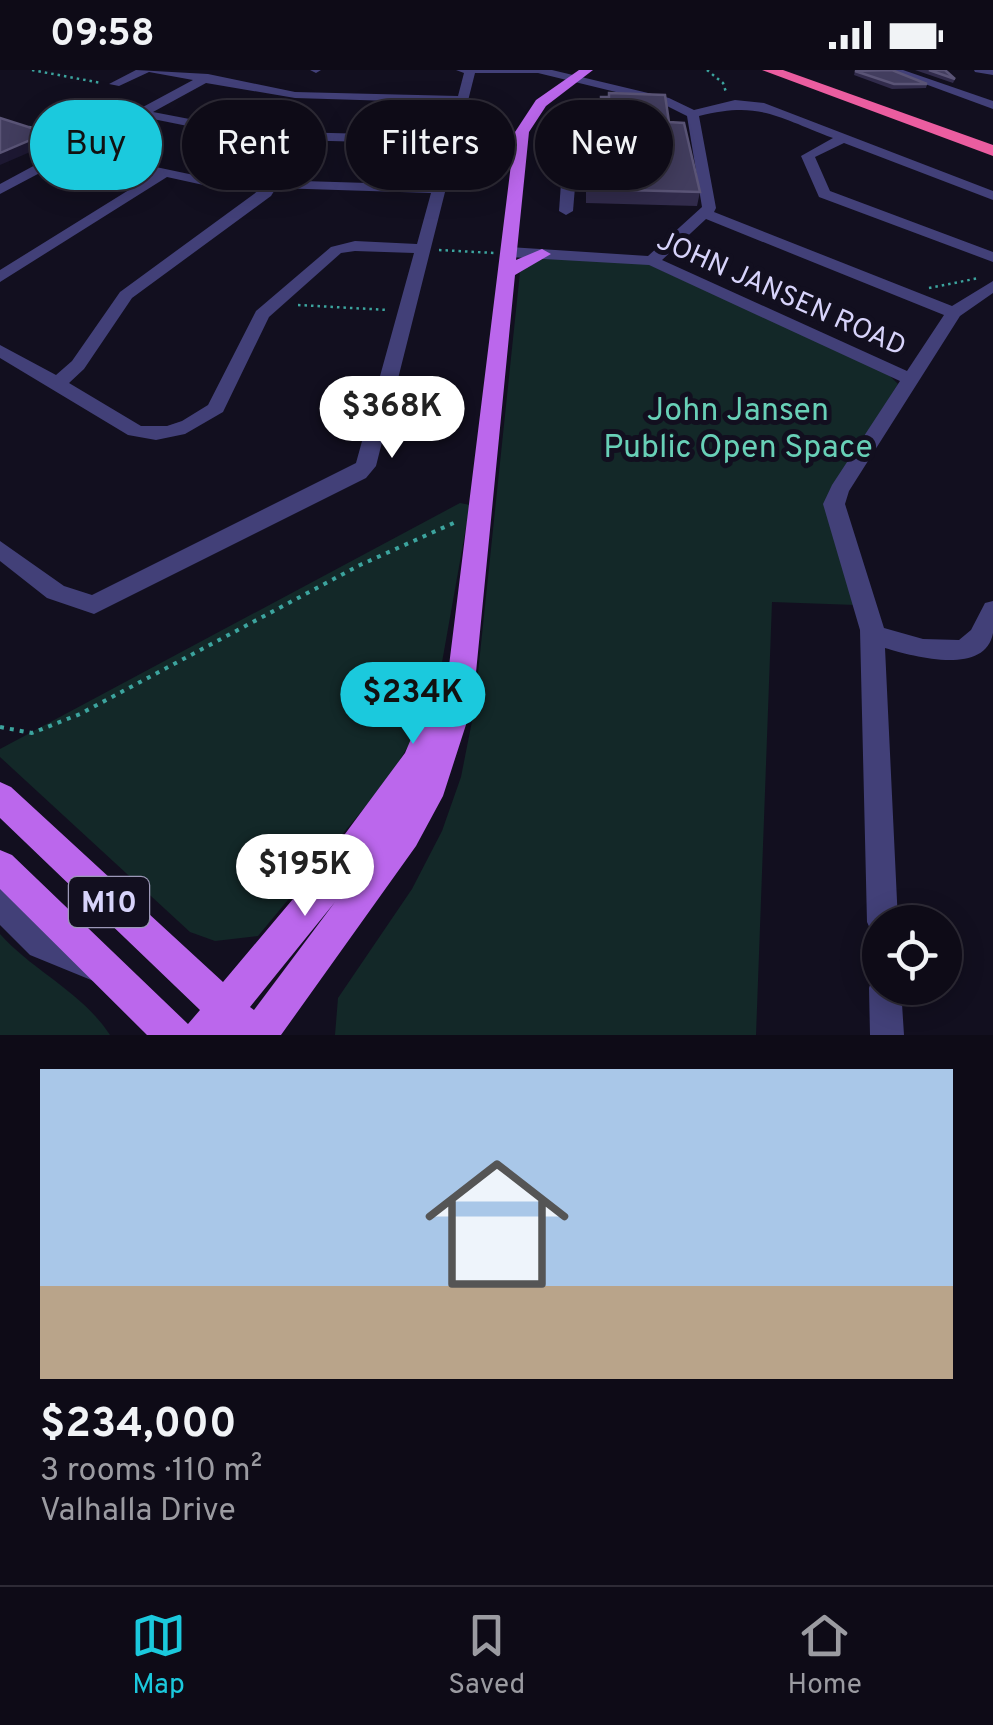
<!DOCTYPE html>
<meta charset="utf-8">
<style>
:root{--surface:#0e0b17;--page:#1c1924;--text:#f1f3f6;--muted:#9b9ba1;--line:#2e2b36;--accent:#1bc9dd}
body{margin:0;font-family:Overpass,sans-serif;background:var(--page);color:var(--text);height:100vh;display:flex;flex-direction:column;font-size:38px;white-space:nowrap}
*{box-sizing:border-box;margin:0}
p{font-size:32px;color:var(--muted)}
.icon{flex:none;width:55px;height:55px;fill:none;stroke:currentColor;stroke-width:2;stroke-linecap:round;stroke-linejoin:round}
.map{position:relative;height:965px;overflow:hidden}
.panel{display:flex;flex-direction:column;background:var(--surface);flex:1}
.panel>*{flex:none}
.hud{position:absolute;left:30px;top:30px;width:935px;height:90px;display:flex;gap:20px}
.fabs{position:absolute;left:862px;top:835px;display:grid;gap:20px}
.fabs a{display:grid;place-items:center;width:100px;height:100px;border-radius:50%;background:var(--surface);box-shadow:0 5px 25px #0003,0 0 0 2px var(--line);font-size:50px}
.price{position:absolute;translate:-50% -85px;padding:0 22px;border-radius:35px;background:#fff;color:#222;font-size:32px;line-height:65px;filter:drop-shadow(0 2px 5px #0008)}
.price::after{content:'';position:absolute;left:50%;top:60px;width:30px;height:22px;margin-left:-15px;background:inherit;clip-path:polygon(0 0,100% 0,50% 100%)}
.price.selected{background:var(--accent);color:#111}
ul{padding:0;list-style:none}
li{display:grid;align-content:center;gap:20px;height:530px;padding:0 40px}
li+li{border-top:2px solid var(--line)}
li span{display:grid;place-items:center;height:310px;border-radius:0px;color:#555}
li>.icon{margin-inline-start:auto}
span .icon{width:180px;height:180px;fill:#fffc;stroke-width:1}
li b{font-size:42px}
.chip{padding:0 35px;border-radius:45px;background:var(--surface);box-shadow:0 5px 25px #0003,0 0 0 2px var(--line);font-size:35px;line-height:90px}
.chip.selected{background:var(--accent);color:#111}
.status{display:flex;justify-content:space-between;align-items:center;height:70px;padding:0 50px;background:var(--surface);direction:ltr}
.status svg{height:28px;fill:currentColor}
.tab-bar{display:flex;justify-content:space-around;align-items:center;height:140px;border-top:2px solid var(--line);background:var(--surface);font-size:28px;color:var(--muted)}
.tab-bar a{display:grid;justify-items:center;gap:5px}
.tab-bar .selected{color:var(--accent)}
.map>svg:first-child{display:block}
.green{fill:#132828}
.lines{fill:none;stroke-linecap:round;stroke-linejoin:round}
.path-far1{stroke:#3ca49e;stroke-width:2.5;stroke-dasharray:2.5 4;stroke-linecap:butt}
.path{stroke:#3ca49e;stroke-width:4;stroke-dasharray:4 6;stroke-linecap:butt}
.minor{fill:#424078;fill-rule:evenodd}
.major{fill:#bb67ec;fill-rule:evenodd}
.highway{fill:#eb5da0;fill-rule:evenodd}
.wall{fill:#312b4b}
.shaded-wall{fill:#1d1832}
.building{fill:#423d5e;stroke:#5a5476;stroke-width:2.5}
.labels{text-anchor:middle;stroke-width:10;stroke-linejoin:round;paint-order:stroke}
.far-street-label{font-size:28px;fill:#d7d3fa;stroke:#120f1f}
.shield{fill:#120f1f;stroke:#9c98b8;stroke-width:2.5}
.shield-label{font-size:30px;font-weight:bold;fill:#d7d3fa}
.park-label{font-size:32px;fill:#68d0b7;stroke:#120f1f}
</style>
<div class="status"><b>09:58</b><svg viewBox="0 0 49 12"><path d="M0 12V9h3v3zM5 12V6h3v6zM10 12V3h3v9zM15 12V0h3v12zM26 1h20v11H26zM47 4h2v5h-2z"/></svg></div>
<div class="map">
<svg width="993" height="965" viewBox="0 0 993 965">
<rect width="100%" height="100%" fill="#120f1f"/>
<g class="green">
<path d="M 549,188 L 645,193 L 885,301 L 898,314 L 826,429 L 856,535 L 772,532 L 756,965 L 335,965 L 338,928 L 412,819 L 442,761 L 461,707 L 474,641 L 520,202 L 537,190 Z"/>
<path d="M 460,433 L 470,435 L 441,598 L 415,664 L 390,707 L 258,866 L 215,871 L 190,862 L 0,687 L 0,679 Z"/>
<path d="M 0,864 C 34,902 81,921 110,965 L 0,965 Z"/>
</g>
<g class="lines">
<g class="path-far1">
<path d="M 32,0 L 101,13"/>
<path d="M 707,0 L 723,13 L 726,22"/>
<path d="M 29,57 L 68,68"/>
<path d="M 439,180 L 494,183"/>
<path d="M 929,218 L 979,208"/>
<path d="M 298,235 L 388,240"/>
</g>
<path class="path" d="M 0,657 L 32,663 L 80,644 L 360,495 L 458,451"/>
<g class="minor">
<path d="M 136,0 L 208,4 L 295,22 L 458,26 L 464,3 L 456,0 L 552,0 L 669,28 L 694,40 L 735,30 L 764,33 L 993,121 L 993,130 L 844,73 L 815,87 L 830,121 L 993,182 L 993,192 L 819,127 L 801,86 L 833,68 C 777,47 760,31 699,46 L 716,138 L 714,142 L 952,236 L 993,211 L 993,223 L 960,246 L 849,421 L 845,434 L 884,558 L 923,569 L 959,570 L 971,560 L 985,533 L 993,531 C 993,541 993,553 993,563 C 985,607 912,586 885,578 L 898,852 L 880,852 L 880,866 L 872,863 L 867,852 L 860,560 L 823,434 L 832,415 L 900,311 L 649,195 L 509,187 L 501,182 L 509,177 L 648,186 L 702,137 L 687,46 L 661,33 L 538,3 L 475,3 L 376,396 L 366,408 L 94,544 L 47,528 L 0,491 L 0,471 L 64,516 L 92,525 L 356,393 L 414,183 L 355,181 L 341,183 L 269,247 L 223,342 L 185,364 L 156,370 L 128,365 L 0,288 L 0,275 L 56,305 L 72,291 L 120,222 L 262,118 L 208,116 L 167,107 L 0,212 L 0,200 L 153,105 L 70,87 L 0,124 L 0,114 L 193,10 L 149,2 L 119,16 L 109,14 ZM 206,13 L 295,28 L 456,33 L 447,66 L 252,61 L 153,42 ZM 143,47 L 252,69 L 445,74 L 433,115 L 208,108 L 80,81 ZM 276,118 L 431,123 L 417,174 L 355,171 L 331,177 L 256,241 L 208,335 L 182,351 L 167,356 L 141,356 L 69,313 L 84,299 L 132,228 L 271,126 ZM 706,149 L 944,245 L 907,301 L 662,190 Z"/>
<path d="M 310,0 L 321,0 L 316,3 Z"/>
<path d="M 887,0 L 903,0 L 993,31 L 993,39 Z"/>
<path d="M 974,0 L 993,0 L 993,5 L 975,2 Z"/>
<path d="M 572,40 L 578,44 L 580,57 L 573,141 L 566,145 L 559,141 L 566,44 Z"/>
<path d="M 0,818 L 11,822 L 52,862 L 107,885 L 112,896 L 107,907 L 96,912 L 30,885 L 0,855 Z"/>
<path d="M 880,904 L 880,918 L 901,918 L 904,965 L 870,965 L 869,918 L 873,906 Z"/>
</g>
<path class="major" d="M 579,0 L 593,0 L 546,36 L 529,62 L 516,190 L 542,179 L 551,184 L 515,205 L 473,633 L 443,726 L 416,776 L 281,965 L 147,965 L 0,819 L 0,780 L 12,785 L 188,954 L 200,940 L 0,748 L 0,712 L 11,717 L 223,912 L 325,791 L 405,683 L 437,608 L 448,604 L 515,62 L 536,30 ZM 335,832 L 254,940 L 250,937 Z"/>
<path class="highway" d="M 762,0 L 783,0 L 993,75 L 993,86 Z"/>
</g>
<g class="wall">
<path d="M 915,0 L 945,0 L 955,9 L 953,13 Z"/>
<path d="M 855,1 L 927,14 L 926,18 L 892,19 L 854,5 Z"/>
<path d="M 592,33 L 600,34 L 669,52 L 700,122 L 697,136 L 586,133 L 586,67 L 587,54 L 592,54 Z"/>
</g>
<path class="shaded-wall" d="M 47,63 L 51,73 L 0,95 L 0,83 Z"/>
<g class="building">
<path d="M 892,0 L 927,14 L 894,14 L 855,1 Z"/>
<path d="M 929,0 L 945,0 L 955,9 Z"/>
<path d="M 609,23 L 665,25 L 669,52 L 684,53 L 700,122 L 587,119 L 587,54 L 593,54 L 592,33 L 601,34 L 601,27 L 609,27 Z"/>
<path d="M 0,48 L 47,63 L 0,83 Z"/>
</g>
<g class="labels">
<g class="far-street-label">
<text transform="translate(782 222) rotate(24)" y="10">JOHN JANSEN ROAD</text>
</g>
<rect class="shield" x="69" y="807" width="80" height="50" rx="8"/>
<g class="shield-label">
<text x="109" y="842">M10</text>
</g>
<g class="park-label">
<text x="738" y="350">John Jansen<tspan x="738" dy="37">Public Open Space</tspan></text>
</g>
</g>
</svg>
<div class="fabs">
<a><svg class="icon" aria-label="locate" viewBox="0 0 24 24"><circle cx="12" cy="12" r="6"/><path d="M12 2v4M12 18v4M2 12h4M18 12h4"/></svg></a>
</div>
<b class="price" style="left:392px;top:391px">$368K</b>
<b class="price selected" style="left:413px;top:677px">$234K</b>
<b class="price" style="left:305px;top:849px">$195K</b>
<div class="hud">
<a class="chip selected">Buy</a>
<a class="chip">Rent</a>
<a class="chip">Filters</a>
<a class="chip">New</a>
</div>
</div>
<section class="panel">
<ul>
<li><span style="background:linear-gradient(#a9c7e8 70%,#b9a48a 0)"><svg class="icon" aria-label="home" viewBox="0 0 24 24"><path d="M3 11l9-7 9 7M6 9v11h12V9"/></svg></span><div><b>$234,000</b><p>3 rooms · 110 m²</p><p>Valhalla Drive</p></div></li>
</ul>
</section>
<nav class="tab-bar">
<a class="selected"><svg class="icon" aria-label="map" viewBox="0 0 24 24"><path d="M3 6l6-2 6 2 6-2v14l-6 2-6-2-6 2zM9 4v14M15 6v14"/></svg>Map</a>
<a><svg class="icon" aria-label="saved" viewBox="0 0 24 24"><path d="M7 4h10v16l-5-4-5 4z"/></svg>Saved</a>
<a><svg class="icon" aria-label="home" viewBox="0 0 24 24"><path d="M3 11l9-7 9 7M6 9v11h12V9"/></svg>Home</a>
</nav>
